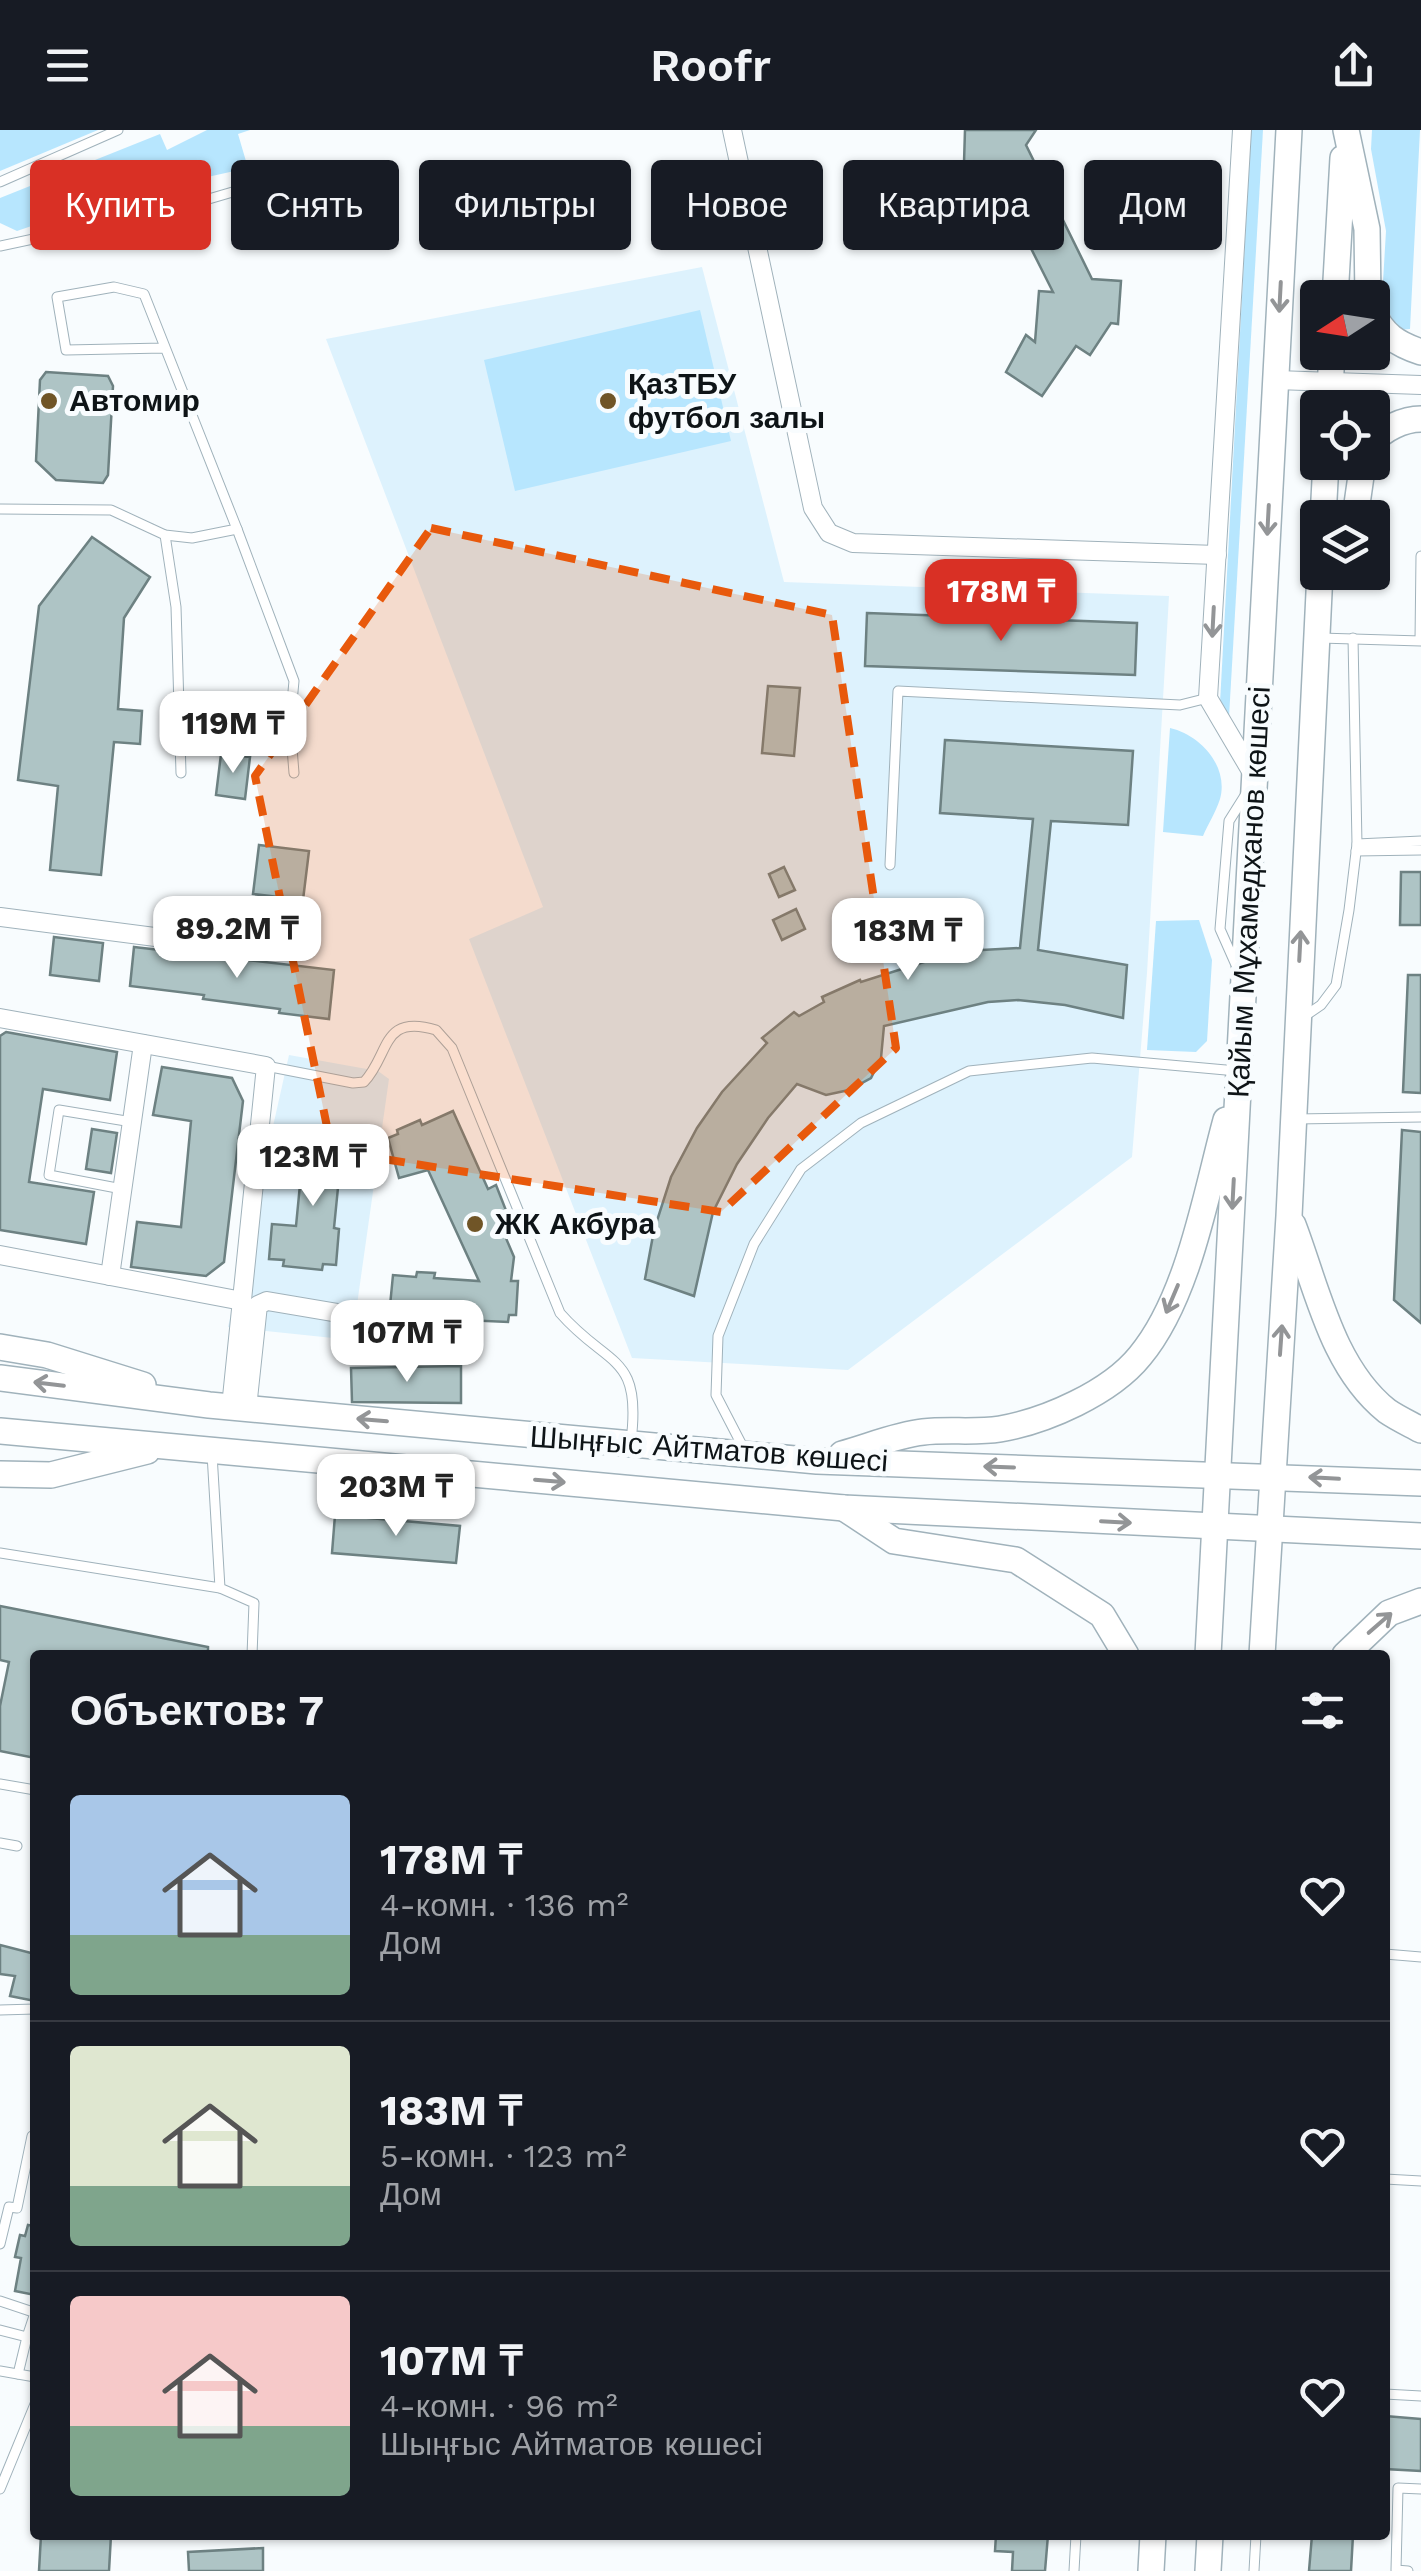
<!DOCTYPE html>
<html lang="ru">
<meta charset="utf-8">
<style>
:root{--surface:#171b24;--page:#242831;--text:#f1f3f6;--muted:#9ea1a6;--line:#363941;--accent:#d93025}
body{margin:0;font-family:"Work Sans",sans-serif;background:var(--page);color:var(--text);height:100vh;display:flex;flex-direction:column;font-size:38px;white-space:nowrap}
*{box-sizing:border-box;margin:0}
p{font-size:32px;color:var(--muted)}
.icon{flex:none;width:55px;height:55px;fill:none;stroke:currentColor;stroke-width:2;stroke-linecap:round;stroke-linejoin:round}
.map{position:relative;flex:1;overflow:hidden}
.details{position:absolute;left:30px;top:1520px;width:1360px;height:890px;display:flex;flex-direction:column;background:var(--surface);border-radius:10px;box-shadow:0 2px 8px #0004}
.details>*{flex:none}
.hud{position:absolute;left:30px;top:30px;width:1362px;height:90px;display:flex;gap:20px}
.needle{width:65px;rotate:258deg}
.controls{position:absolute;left:1300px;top:150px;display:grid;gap:20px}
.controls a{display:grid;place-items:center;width:90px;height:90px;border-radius:10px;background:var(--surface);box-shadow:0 2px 8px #0004;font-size:50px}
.price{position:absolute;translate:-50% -85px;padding:0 22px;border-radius:20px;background:#fff;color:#222;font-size:32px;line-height:65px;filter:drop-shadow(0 2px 5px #0008)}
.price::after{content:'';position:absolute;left:50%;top:60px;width:30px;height:22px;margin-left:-15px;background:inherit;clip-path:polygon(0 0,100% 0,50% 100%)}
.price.current{background:var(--accent);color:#fff}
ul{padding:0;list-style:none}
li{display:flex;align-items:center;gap:30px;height:250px;padding:0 40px}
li+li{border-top:2px solid var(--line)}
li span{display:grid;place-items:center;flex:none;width:280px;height:200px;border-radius:10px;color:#555}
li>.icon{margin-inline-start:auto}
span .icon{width:120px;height:120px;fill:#fffc;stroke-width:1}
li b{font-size:42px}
h2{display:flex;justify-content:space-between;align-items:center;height:120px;padding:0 40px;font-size:42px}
.tag{padding:0 35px;border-radius:10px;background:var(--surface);box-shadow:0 2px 8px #0004;font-size:35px;line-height:90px}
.tag.current{background:var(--accent);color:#fff}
header{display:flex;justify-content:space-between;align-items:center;height:130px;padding:0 40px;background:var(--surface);font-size:45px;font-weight:600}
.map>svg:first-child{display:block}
.built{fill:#ddf2fd}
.green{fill:#b7e6fe}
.building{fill:#aec4c5;stroke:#6d8182;stroke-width:2.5}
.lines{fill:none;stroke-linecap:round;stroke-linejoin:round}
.lane-casing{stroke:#a0b2bb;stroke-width:11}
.street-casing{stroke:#a0b2bb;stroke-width:20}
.secondary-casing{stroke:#a0b2bb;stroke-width:28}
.lane{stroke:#fff;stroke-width:9}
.street{stroke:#fff;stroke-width:18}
.secondary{stroke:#fff;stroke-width:25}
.oneway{stroke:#939597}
.marked{fill:#e8590c;fill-opacity:0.2;stroke:#e8590c;stroke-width:8;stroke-dasharray:20 12;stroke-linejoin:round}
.poi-dot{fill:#705527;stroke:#f8fcfe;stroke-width:4}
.labels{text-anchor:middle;stroke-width:10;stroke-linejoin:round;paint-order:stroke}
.poi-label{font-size:30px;font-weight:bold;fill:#0e1417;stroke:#f8fcfe;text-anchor:start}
.street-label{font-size:30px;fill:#0e1417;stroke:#f8fcfe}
</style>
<header><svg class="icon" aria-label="menu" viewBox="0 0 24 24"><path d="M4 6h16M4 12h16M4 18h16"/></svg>Roofr<svg class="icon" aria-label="share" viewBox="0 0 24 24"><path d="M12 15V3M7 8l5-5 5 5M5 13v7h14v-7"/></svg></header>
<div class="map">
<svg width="1421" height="2441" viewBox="0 0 1421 2441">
<rect width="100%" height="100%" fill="#f8fcfe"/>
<g class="built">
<path d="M 702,137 L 784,452 L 1169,466 L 1147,843 L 1132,1027 L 848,1240 L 632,1228 L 469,809 L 543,777 L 326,209 Z"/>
<path d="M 289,925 L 378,941 L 389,949 L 352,1210 L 228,1197 Z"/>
</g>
<g class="green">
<path d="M 0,0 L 98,0 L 0,41 Z"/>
<path d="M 207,0 L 250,0 L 238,4 L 248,38 L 113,68 L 17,101 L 0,93 L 0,68 L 160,4 L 167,20 Z"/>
<path d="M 1251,0 L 1263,0 L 1229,587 L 1220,573 Z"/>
<path d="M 1372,0 L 1420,0 L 1410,199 L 1398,200 L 1382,169 L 1386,101 L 1371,19 Z"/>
<path d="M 700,180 L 731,311 L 515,361 L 484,230 Z"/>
<path d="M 1170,598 C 1201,605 1229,637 1220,669 C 1216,682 1208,694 1203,706 L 1163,702 Z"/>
<path d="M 1199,790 L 1212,830 L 1207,911 L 1196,922 L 1147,920 L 1156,791 Z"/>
</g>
<g class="building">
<path d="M 965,0 L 1036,0 L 1026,15 L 1092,149 L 1121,151 L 1118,194 L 1111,193 L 1090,225 L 1076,216 L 1042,266 L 1006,242 L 1026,205 L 1035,212 L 1039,161 L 1053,162 L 993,43 L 981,33 L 964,33 Z"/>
<path d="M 46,242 L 108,246 L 113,256 L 108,345 L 103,353 L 56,350 L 36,331 L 40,250 Z"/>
<path d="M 92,407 L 150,447 L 124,488 L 118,579 L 142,581 L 140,614 L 114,612 L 101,745 L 50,740 L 58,656 L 18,650 L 39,476 Z"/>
<path d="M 867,483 L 1137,493 L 1135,545 L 865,536 Z"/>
<path d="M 768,556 L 800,558 L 794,626 L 762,623 Z"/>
<path d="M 945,610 L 1133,621 L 1128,695 L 1051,691 L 1038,820 L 1127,835 L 1123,888 L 1065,875 L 1018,870 L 988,872 L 884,896 L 881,928 L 871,948 L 849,960 L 826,965 L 797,954 L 768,988 L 737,1034 L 713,1082 L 694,1166 L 645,1149 L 654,1100 L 671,1047 L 697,998 L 722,962 L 767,913 L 762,908 L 794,882 L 799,886 L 824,872 L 822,867 L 860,850 L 861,852 L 927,831 L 982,820 L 1020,818 L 1033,689 L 940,683 Z"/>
<path d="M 221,624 L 250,627 L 245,669 L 216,665 Z"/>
<path d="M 259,715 L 309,721 L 303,770 L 253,764 Z"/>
<path d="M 784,737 L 795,760 L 779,767 L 769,744 Z"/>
<path d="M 1401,742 L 1421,742 L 1421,795 L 1400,795 Z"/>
<path d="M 796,779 L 805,799 L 782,810 L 773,790 Z"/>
<path d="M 54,807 L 103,813 L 99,851 L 50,845 Z"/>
<path d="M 134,817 L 334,840 L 329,889 L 279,883 L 280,879 L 203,869 L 204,865 L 130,856 Z"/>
<path d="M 1408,845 L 1421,845 L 1421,963 L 1403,962 Z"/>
<path d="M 6,902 L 117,922 L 110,970 L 43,959 L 29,1052 L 94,1062 L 86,1114 L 0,1100 L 0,906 Z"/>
<path d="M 162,937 L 232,948 L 243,971 L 224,1132 L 206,1146 L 131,1137 L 137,1092 L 181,1097 L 191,991 L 153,985 Z"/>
<path d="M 453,981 L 488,1059 L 496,1055 L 507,1083 L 497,1087 L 514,1127 L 511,1151 L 518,1151 L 516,1185 L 509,1185 L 508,1192 L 442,1189 L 441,1194 L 407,1193 L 407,1187 L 389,1186 L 393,1145 L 416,1147 L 417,1142 L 435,1143 L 434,1148 L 479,1151 L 428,1040 L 399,1048 L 388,1008 L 398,1004 L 397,1000 L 420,990 L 422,995 Z"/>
<path d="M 92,999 L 117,1003 L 111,1043 L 86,1039 Z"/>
<path d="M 1402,1000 L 1421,1002 L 1421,1193 L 1394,1170 Z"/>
<path d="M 305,1003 L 343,1007 L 334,1098 L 339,1099 L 336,1135 L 323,1134 L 322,1140 L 283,1136 L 284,1130 L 269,1129 L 272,1094 L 296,1096 Z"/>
<path d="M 461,1236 L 461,1273 L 352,1272 L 351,1238 Z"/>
<path d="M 335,1385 L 460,1396 L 456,1433 L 332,1423 Z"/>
<path d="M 0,1476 L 208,1517 L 208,1525 L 35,1525 L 35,1628 L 0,1621 L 0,1576 L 9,1532 L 0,1530 Z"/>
<path d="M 0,1815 L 35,1824 L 35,1871 L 10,1866 L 15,1846 L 0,1844 Z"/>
<path d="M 28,2095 L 35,2096 L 35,2165 L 15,2161 L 21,2128 L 15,2127 L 20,2105 L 25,2106 Z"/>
<path d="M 1385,2286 L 1421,2289 L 1421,2341 L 1385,2339 Z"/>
<path d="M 41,2405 L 111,2405 L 109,2441 L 39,2441 Z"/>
<path d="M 996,2405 L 1048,2405 L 1045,2441 L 1012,2441 L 1013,2422 L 995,2421 Z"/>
<path d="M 1312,2405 L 1353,2405 L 1351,2441 L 1309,2441 Z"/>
<path d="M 263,2418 L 263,2441 L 189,2441 L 188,2422 Z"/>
</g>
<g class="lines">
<defs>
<g id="lane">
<path d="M 0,52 L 118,0"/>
<path d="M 0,116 L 178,78 L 236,61"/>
<path d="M 0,379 L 111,380 L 165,405 L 192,408 L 237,399 L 144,164 L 114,157 L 57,167 L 66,220 L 164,218"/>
<path d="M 237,399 L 294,551 L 290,593 L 294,643"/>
<path d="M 165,405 L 176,477 L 181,643"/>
<path d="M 1320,508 L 1421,511"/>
<path d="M 1420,510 L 1421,426"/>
<path d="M 1357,714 L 1421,711"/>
<path d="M 1356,721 L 1421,720"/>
<path d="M 890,735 L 898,561 L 1180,575 L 1208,568"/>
<path d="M 1236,835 L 1220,799 L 1229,691 L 1246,664"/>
<path d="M 1302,888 L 1321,875 L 1336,855 L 1349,780 L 1357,714 L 1353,508"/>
<path d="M 266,936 L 353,953 L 364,952 C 390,925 381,883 436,900 L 452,918 L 560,1183 C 608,1238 642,1223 631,1311"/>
<path d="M 1296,989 L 1421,987"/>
<path d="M 122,1059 L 49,1045 L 59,980 L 132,992"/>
<path d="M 745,1321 L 716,1265 L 718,1206 L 754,1114 L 801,1039 L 861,993 L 969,941 L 1092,928 L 1237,941"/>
<path d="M 212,1324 L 220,1458 L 254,1473 L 252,1525"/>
<path d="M 0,1423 L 220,1458"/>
<path d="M 0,1654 L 35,1660"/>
<path d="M 0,1713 L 17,1716"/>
<path d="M 1385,1824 L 1421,1827"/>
<path d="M 0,1880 L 35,1879"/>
<path d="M 1385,2049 L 1421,2051"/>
<path d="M 0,2114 L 9,2077 L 17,2078 L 32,2006 L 35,2007"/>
<path d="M 0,2171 L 33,2182"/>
<path d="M 0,2200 L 27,2207 L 35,2183"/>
<path d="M 0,2241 L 35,2247"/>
<path d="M 18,2244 L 27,2207"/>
<path d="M 1385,2264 L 1421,2266"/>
<path d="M 0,2359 L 35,2274"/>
<path d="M 1074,2441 L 1076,2405"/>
<path d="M 1254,2441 L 1256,2405"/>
<path d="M 1408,2441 L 1396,2440 L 1398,2358 L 1421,2359"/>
</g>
<g id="street">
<path d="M 732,0 L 813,378 L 829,403 L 853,413 L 1217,425"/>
<path d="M 1242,0 L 1208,568 L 1254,646"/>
<path d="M 1276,250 L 1421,255"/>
<path d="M 0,787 L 256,820"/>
<path d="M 0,888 L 266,936 L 231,1277"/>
<path d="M 0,1125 L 242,1171"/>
<path d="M 110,1146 L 143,914"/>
<path d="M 247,1278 L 258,1175 L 267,1171 L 338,1183"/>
</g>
<g id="secondary">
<path d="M 1346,0 L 1367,99 L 1368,168"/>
<path d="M 1335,168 L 1343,28"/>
<path d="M 1372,181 C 1383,205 1397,214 1421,222"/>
<path d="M 1329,278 L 1332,222"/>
<path d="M 1372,313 C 1382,299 1404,289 1421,289"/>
<path d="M 1323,388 L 1326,332"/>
<path d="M 1355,388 L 1363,332"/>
<path d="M 1293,1095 C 1317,1158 1332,1237 1387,1281 C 1397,1288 1410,1294 1421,1300"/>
<path d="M 0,1217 L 47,1225 L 143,1255"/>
<path d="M 0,1248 L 209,1275 L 817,1331 L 1421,1353"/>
<path d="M 0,1301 L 844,1378 L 1421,1406"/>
<path d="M 842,1324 C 868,1317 896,1305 923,1302 C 948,1299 975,1303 1000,1299 C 1046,1291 1110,1263 1140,1226 C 1189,1167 1206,1063 1226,990"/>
<path d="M 0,1344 L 51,1345 L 147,1321"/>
<path d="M 844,1378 L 894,1411 L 1016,1430 L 1102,1485 L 1126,1525"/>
<path d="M 1208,1525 L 1289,0"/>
<path d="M 1262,1525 L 1289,1086 L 1320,442"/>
<path d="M 1345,1525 L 1389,1483 L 1421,1471"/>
<path d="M 1151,2441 L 1153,2405"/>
<path d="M 1208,2441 L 1210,2405"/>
</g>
</defs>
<use href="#lane" class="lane-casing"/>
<use href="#street" class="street-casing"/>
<use href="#secondary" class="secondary-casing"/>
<use href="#lane" class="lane"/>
<use href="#street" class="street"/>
<use href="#secondary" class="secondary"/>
</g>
<defs><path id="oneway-shaft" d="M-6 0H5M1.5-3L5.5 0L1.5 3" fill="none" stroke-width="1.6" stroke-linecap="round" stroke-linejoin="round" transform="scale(2.5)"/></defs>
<g class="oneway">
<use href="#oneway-shaft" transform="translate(1280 167) rotate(93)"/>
<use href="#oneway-shaft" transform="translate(1268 390) rotate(93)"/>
<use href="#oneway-shaft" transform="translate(1213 492) rotate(93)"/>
<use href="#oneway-shaft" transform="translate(1300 816) rotate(-87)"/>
<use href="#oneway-shaft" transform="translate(1233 1064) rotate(93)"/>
<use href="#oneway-shaft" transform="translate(1172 1169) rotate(113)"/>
<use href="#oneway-shaft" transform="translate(1281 1210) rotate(-86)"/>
<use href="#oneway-shaft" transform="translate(49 1254) rotate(-173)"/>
<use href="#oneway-shaft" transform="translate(372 1290) rotate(-175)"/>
<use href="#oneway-shaft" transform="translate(999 1337) rotate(-178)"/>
<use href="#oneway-shaft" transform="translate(1324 1348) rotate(-177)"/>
<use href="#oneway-shaft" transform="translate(550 1351) rotate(5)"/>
<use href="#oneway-shaft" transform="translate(1116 1392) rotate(3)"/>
<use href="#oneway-shaft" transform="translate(1380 1493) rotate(-41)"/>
</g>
<path class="marked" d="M 431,398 L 832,485 L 896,918 L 721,1082 L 332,1021 L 255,646 Z"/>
<g class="poi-dot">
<circle cx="49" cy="271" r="10"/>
<circle cx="608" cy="271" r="10"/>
<circle cx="475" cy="1094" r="10"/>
</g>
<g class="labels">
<g class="poi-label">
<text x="628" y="264">ҚазТБУ<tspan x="628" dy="34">футбол залы</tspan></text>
<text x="69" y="281">Автомир</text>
<text x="495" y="1104">ЖК Акбура</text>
</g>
<g class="street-label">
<text transform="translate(1249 762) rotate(-87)" y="10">Қайым Мұхамедханов көшесі</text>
<text transform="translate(709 1319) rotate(4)" y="10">Шыңғыс Айтматов көшесі</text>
</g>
</g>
</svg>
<div class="controls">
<a><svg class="needle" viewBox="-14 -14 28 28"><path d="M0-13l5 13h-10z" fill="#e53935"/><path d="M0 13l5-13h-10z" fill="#9ea1a6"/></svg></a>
<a><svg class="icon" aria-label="locate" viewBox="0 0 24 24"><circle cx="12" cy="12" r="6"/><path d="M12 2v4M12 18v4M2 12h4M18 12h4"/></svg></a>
<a><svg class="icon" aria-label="layers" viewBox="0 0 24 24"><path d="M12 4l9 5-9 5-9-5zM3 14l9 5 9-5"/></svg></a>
</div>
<b class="price current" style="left:1001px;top:514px">178M ₸</b>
<b class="price" style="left:233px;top:646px">119M ₸</b>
<b class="price" style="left:237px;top:851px">89.2M ₸</b>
<b class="price" style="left:908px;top:853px">183M ₸</b>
<b class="price" style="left:313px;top:1079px">123M ₸</b>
<b class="price" style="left:407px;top:1255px">107M ₸</b>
<b class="price" style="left:396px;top:1409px">203M ₸</b>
<div class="hud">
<a class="tag current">Купить</a>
<a class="tag">Снять</a>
<a class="tag">Фильтры</a>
<a class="tag">Новое</a>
<a class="tag">Квартира</a>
<a class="tag">Дом</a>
</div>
<section class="details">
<h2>Объектов: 7<svg class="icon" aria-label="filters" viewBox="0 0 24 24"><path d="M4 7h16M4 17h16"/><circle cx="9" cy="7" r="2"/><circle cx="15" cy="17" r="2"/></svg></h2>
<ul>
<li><span style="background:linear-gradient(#a9c7e8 70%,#7fa58c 0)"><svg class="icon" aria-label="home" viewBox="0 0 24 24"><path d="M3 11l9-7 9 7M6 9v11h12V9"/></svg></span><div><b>178M ₸</b><p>4-комн. · 136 m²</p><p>Дом</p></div><svg class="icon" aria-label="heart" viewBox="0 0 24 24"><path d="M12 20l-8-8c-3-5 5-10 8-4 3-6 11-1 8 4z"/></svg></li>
<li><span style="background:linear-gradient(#dfe7d0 70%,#7fa58c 0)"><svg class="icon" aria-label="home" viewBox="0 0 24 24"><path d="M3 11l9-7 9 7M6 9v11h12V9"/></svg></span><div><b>183M ₸</b><p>5-комн. · 123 m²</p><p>Дом</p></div><svg class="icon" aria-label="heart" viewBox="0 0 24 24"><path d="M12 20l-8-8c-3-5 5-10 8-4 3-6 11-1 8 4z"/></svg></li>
<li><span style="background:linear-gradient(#f6c9c9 65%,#7fa58c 0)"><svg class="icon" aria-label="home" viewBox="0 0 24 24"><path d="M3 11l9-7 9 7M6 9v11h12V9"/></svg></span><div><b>107M ₸</b><p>4-комн. · 96 m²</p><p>Шыңғыс Айтматов көшесі</p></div><svg class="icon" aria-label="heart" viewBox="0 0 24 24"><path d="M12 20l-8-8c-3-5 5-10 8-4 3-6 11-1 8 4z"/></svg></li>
</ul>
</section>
</div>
